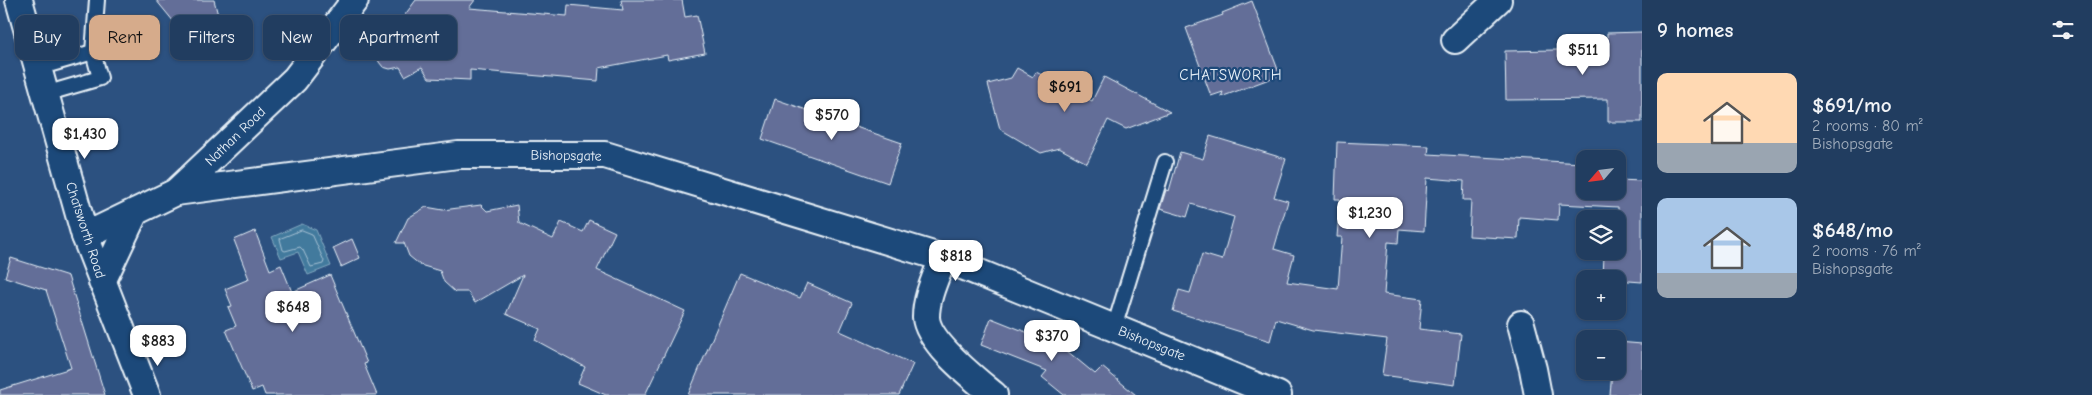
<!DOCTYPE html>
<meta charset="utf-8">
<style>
:root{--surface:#213d60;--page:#294466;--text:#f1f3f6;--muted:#a2aebd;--line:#3e5675;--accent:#d6ab8b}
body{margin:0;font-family:"Comic Neue",sans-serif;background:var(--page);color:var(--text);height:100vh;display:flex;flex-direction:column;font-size:19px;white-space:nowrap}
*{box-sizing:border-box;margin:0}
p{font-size:16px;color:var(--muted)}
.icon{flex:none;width:28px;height:28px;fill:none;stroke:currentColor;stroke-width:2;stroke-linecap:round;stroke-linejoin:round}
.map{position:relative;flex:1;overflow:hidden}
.details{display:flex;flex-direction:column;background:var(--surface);width:450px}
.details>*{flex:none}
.guide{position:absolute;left:15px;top:15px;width:475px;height:45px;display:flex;gap:10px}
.needle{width:32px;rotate:242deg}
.tools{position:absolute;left:1576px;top:150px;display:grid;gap:10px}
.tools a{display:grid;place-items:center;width:50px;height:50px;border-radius:10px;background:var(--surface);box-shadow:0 1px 4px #0004,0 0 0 1px var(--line);font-size:25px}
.price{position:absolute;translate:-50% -42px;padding:0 11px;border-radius:10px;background:#fff;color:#222;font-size:16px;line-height:32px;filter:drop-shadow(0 1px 2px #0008)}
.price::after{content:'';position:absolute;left:50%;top:30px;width:15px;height:11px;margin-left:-8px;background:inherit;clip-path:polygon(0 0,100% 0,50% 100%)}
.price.on{background:var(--accent);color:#111}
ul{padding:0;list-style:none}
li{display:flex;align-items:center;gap:15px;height:125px;padding:0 15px}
li span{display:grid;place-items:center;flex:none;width:140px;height:100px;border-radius:10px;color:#555}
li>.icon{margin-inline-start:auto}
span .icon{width:60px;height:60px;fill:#fffc;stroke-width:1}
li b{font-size:21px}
h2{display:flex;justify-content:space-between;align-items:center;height:60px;padding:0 15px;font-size:21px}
.chip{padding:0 18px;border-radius:10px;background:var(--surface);box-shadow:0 1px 4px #0004,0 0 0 1px var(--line);font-size:18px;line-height:45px}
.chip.on{background:var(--accent);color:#111}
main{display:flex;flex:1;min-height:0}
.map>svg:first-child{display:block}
.water{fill:#427a9d;stroke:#84aac1}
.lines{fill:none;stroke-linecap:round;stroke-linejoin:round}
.shore{stroke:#a6c1d4;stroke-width:1}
.building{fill:#636e98;stroke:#e8f1f8}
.service-casing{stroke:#e8f1f8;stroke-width:18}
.minor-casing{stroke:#e8f1f8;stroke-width:30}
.service{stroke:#1f4a7a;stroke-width:14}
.minor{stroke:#1f4a7a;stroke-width:26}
.labels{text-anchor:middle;stroke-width:4.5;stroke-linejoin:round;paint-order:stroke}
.street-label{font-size:14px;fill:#e8f1f8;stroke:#1f4a7a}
.neighbourhood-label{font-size:15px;letter-spacing:1px;fill:#e8f1f8;stroke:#1f4a7a}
</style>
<main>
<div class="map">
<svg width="1642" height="395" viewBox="0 0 1642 395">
<rect width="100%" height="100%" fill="#2c5180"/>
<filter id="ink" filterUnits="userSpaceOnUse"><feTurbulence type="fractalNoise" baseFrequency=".02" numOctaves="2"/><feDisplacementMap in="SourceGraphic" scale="10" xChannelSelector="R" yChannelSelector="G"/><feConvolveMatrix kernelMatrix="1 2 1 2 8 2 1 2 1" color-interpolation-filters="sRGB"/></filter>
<g filter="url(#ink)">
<path class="water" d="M 302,224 L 316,230 L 331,266 L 308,275 L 298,252 L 281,258 L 272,237 Z"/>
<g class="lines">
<path class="shore" d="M 302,230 L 312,234 L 324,261 L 323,264 L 311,267 L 303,250 L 300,247 L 285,251 L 283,250 L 280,239 Z"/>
</g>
<g class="building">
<path d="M 156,0 L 214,0 L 219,19 L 183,33 Z"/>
<path d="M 416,0 L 475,0 L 469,8 L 567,16 L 568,5 L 623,10 L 621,0 L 682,0 L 685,17 L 697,15 L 705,53 L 668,60 L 667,55 L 599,68 L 598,81 L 470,70 L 470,80 L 429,78 L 422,67 L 405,76 L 400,67 L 390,69 L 383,67 L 379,62 L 377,56 L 379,49 L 398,30 L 395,28 Z"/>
<path d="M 1252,1 L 1280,75 L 1221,97 L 1223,92 L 1211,96 L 1186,28 L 1223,15 L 1222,13 Z"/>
<path d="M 1642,32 L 1642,122 L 1608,122 L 1608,99 L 1506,100 L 1505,51 L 1607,49 L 1607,33 Z"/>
<path d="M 1017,68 L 1033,77 L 1036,72 L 1092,101 L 1104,77 L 1170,112 L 1126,129 L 1108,120 L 1087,163 L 1059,148 L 1041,153 L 1000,129 L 988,84 L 1011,78 Z"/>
<path d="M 775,99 L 902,143 L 888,183 L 762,139 Z"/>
<path d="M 1210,136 L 1286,159 L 1274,197 L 1288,201 L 1274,249 L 1294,255 L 1287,282 L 1338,289 L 1342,237 L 1337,237 L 1340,199 L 1335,199 L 1337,142 L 1429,146 L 1428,154 L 1582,163 L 1581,175 L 1585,175 L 1585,191 L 1618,191 L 1618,180 L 1642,181 L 1642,282 L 1603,279 L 1604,254 L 1615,255 L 1615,251 L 1618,251 L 1618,207 L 1559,204 L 1558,220 L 1519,217 L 1518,239 L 1469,236 L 1471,200 L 1463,200 L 1464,181 L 1427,178 L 1424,231 L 1399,229 L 1398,243 L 1388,242 L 1384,294 L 1422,299 L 1419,329 L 1461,334 L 1455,385 L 1382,375 L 1387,339 L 1313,330 L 1276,319 L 1270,341 L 1173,311 L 1179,290 L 1190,293 L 1202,254 L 1222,260 L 1234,217 L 1191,204 L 1187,217 L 1160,209 L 1166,190 L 1169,191 L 1180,152 L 1203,159 Z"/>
<path d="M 481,205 L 487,211 L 517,205 L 519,223 L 553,239 L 561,222 L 583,232 L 589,220 L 615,232 L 597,270 L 685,311 L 645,395 L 606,395 L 578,383 L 585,367 L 535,340 L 540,329 L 506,314 L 523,275 L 475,303 L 468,292 L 455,292 L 444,282 L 440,271 L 420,265 L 409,256 L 404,243 L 396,243 L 408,218 L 426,207 L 443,210 Z"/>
<path d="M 255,231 L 270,270 L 281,265 L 292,292 L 330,275 L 367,363 L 364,364 L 377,395 L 265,395 L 262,387 L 252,391 L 226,330 L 236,326 L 228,307 L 232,306 L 225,289 L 249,279 L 234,240 Z"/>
<path d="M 352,239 L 360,258 L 341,267 L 333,248 Z"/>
<path d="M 11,258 L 68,276 L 105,395 L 0,395 L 0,390 L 71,368 L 46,290 L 5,277 Z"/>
<path d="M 740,273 L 800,298 L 807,283 L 852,303 L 840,331 L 913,364 L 899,395 L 688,395 Z"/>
<path d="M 991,318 L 1061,346 L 1095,374 L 1102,367 L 1136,395 L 1064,395 L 1042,377 L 1047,371 L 981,345 Z"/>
<path d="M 1618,342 L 1642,344 L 1642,395 L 1610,395 L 1612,371 L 1618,371 Z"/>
</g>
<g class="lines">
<defs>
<g id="service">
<path d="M 38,68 L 93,52"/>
<path d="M 45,94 L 100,78 L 93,52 L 97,0"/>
<path d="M 1114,328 L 1165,162"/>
</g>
<g id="minor">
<path d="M 19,0 L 85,236 L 147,395"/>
<path d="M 1455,40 L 1498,0"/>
<path d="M 176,192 L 458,155 L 605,155 L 943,258 L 1278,395"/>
<path d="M 85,236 L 176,192 L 295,79 L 355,0"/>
<path d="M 943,258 C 936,277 926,297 926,317 C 927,342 976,380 994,395"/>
<path d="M 102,282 L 135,212"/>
<path d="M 1521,324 L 1533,369 L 1538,395"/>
</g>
</defs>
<use href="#service" class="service-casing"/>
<use href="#minor" class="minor-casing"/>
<use href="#service" class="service"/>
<use href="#minor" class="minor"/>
</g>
</g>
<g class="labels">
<g class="street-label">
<text transform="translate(235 136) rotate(-44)" y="5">Nathan Road</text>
<text transform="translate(566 155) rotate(1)" y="5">Bishopsgate</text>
<text transform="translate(86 230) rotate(72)" y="5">Chatsworth Road</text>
<text transform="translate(1152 343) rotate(22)" y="5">Bishopsgate</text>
</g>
<g class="neighbourhood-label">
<text x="1231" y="80">CHATSWORTH</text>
</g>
</g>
</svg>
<div class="tools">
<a><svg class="needle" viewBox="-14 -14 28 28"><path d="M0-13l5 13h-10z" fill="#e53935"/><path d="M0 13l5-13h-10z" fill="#a2aebd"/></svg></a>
<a><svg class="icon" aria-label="layers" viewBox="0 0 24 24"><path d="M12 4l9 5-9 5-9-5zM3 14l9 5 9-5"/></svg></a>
<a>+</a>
<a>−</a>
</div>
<b class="price" style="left:1583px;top:76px">$511</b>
<b class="price on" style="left:1065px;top:113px">$691</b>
<b class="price" style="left:832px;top:141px">$570</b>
<b class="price" style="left:85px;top:160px">$1,430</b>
<b class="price" style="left:1370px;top:239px">$1,230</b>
<b class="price" style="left:956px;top:282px">$818</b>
<b class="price" style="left:293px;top:333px">$648</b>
<b class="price" style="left:1052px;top:362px">$370</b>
<b class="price" style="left:158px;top:367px">$883</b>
<div class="guide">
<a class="chip">Buy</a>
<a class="chip on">Rent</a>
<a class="chip">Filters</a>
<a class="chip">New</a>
<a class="chip">Apartment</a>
</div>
</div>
<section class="details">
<h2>9 homes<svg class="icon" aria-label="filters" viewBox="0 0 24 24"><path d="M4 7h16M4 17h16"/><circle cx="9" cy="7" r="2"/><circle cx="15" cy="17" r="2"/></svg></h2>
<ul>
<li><span style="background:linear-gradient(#ffd9b3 70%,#9aa5b1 0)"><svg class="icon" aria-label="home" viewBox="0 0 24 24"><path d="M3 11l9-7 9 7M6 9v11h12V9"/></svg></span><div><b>$691/mo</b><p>2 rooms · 80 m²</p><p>Bishopsgate</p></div></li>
<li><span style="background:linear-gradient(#a9c7e8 75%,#9aa5b1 0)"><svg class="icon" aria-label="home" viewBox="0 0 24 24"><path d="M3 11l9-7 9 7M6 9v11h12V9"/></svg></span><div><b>$648/mo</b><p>2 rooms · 76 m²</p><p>Bishopsgate</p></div></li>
</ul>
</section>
</main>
